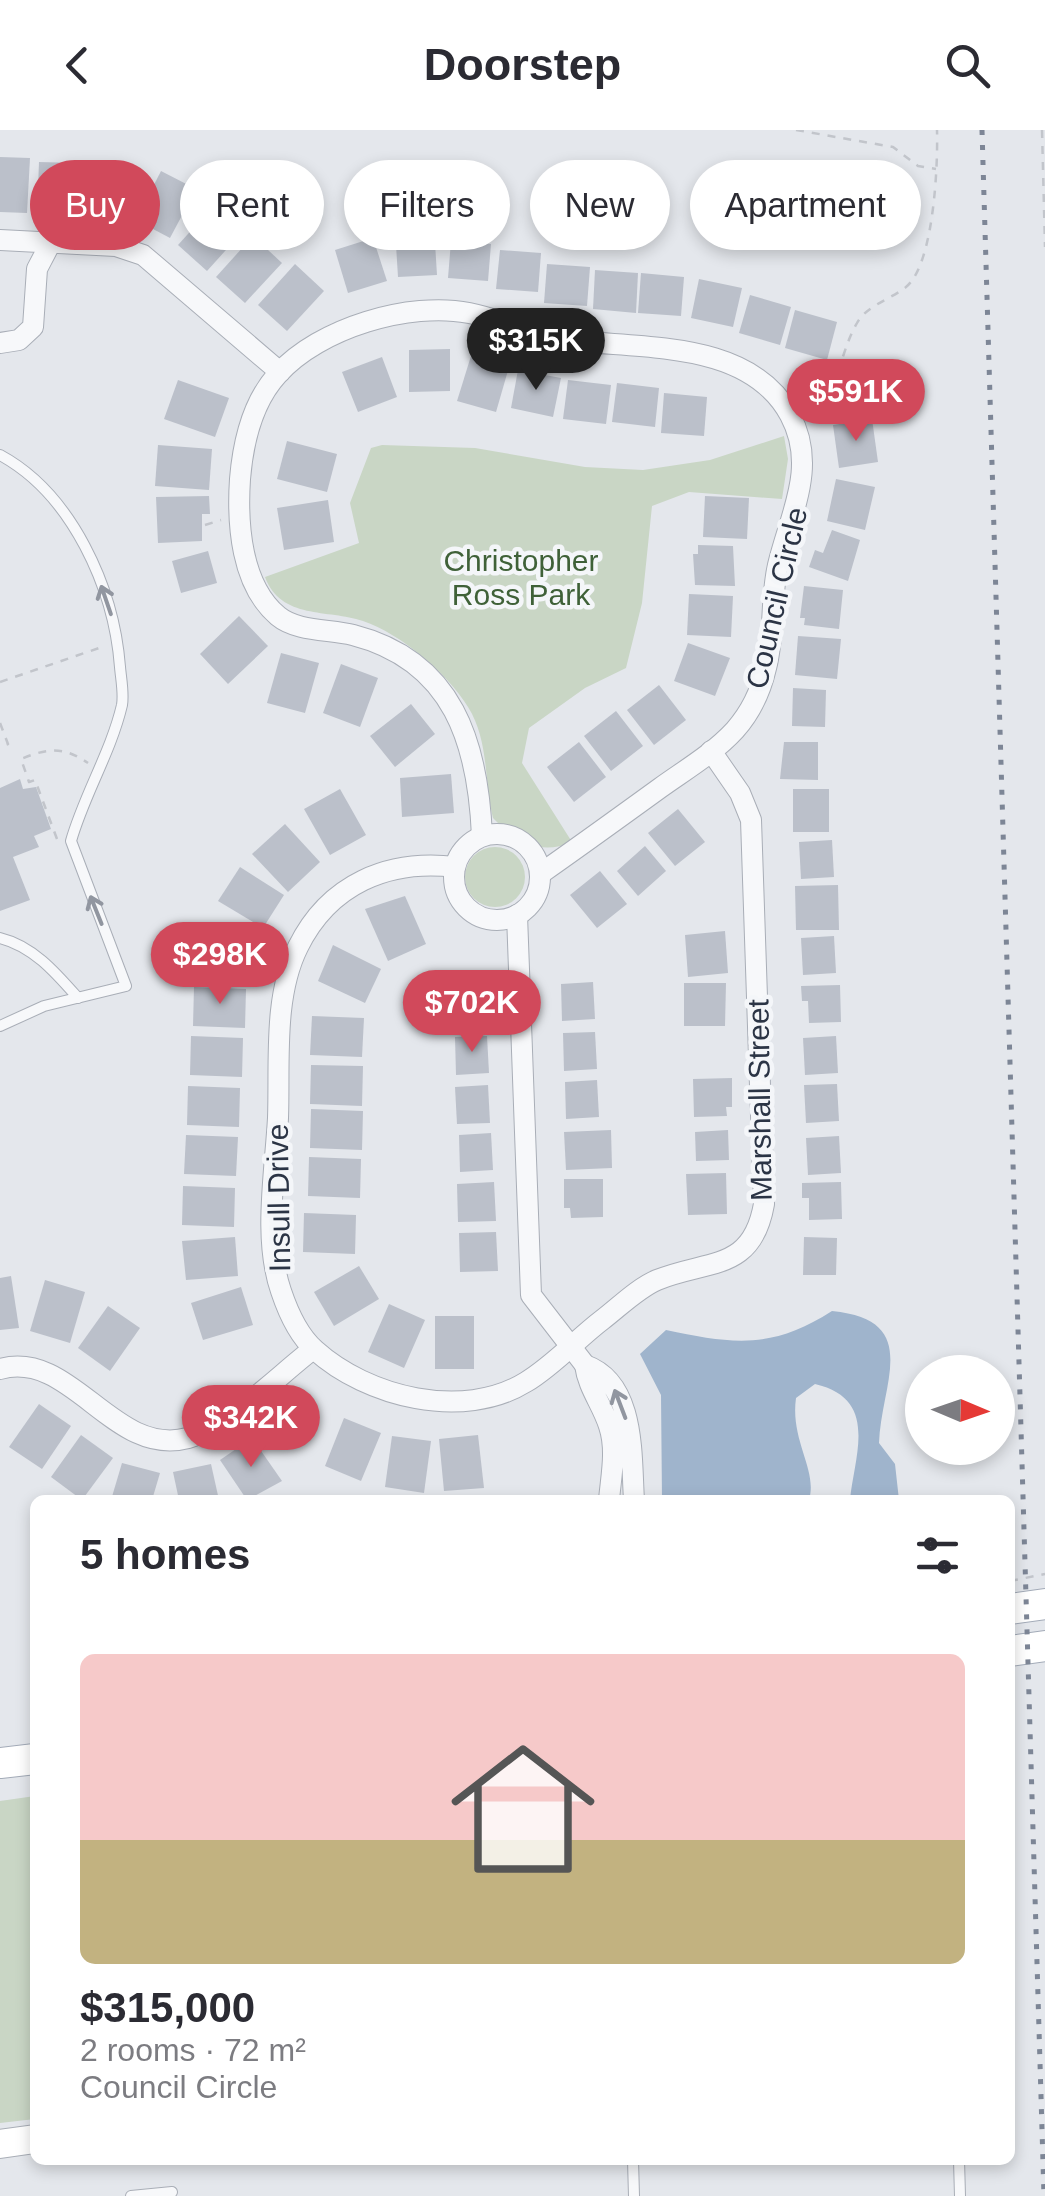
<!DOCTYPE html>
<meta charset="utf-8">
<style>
:root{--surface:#fff;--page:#f2f2f3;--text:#2b2b33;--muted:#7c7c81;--accent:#d1495b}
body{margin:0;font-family:Arial,sans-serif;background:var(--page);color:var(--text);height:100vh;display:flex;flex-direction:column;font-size:38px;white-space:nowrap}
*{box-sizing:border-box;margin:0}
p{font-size:32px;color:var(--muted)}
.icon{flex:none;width:55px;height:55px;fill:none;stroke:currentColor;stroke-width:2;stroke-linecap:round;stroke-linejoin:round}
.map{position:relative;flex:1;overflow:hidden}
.drawer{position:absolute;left:30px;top:1365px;width:985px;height:670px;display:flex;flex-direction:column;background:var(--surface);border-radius:15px;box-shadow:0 5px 15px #0003}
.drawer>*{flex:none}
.top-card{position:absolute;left:30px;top:30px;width:985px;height:90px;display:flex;gap:20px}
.needle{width:65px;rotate:92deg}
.controls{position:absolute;left:905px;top:1225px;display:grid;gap:20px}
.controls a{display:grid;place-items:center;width:110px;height:110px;border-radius:50%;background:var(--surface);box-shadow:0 5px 15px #0003;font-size:50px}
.price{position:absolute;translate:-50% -85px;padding:0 22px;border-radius:35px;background:var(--accent);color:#fff;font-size:32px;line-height:65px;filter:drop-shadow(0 2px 5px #0008)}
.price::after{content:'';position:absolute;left:50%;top:60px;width:30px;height:22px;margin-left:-15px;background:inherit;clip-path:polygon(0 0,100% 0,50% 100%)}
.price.current{background:#222;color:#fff}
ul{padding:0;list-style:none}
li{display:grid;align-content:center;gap:20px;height:530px;padding:0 50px}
li span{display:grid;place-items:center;height:310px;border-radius:15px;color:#555}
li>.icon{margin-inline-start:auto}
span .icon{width:180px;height:180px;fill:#fffc;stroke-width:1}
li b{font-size:42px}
h2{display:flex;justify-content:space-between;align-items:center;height:120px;padding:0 50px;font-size:42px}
.pill{padding:0 35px;border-radius:45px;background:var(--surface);box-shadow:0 5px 15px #0003;font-size:35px;line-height:90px}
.pill.current{background:var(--accent);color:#fff}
header{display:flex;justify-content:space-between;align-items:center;height:130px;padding:0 50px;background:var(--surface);font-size:45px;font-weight:800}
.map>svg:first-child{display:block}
.green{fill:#c9d6c5}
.water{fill:#9fb4cc}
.building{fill:#bbc0ca}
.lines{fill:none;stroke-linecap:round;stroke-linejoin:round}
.lane-casing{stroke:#a9aeb7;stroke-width:12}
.street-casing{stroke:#a9aeb7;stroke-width:22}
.secondary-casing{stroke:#a9aeb7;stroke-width:30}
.primary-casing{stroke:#a3abb8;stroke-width:32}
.path{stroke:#c2c5cb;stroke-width:2.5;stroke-dasharray:8 8;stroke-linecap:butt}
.lane{stroke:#f7f8fa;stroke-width:10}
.street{stroke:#f7f8fa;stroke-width:20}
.secondary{stroke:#fff;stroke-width:28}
.primary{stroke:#fff;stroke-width:30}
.rail{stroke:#7d8696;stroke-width:5;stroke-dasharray:5 10;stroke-linecap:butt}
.oneway{stroke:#9196a0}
.labels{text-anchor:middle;stroke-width:9;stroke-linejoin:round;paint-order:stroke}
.park-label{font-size:30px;fill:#3f6138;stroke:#f4f6f9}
.street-label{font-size:30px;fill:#2b3445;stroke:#f4f6f9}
</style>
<header><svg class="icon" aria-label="back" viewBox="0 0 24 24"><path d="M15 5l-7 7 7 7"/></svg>Doorstep<svg class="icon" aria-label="search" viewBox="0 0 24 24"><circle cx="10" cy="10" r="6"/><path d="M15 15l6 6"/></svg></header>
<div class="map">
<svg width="1045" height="2066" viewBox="0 0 1045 2066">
<rect width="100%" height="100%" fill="#e4e7ec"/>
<g class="green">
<path d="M 784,306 L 788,329 L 782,369 L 689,362 L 652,376 L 642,473 L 626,538 L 585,558 L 529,598 L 522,633 L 572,712 C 540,726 517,712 493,688 C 484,651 489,610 468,577 C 447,543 401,504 363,491 C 328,479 281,490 265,447 L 359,413 L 350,373 L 371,318 L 382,315 L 475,318 L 585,337 L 643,340 L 710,330 Z"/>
<circle cx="495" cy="747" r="30"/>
<path d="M 35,1666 L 35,1989 L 0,1993 L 0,1671 Z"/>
</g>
<path class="water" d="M 832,1181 C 923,1190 881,1253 879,1313 L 895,1334 L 899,1370 L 850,1370 C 854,1326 880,1269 815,1254 L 796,1268 C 790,1311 818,1340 809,1370 L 662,1370 L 661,1265 L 640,1224 L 666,1200 C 733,1214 771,1220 832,1181 Z"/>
<g class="building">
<path d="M 0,27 L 30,28 L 27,83 L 0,82 Z"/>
<path d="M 39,32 L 78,33 L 76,88 L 37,86 Z"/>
<path d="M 90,32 L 129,33 L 126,88 L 87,86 Z"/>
<path d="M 161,41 L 196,59 L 170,108 L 136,90 Z"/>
<path d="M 215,74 L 244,100 L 207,141 L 178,115 Z"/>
<path d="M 253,106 L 282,133 L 245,173 L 216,147 Z"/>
<path d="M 373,108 L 387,151 L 348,163 L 335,120 Z"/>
<path d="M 451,111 L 491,114 L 488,151 L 448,148 Z"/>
<path d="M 435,113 L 437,145 L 398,147 L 396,115 Z"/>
<path d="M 500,120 L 541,123 L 538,162 L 496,159 Z"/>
<path d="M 295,134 L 324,161 L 287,201 L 258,175 Z"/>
<path d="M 547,134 L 590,137 L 587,176 L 544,173 Z"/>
<path d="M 595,140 L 638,143 L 636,183 L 593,179 Z"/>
<path d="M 641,143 L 684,147 L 681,186 L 638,183 Z"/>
<path d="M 699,149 L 742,158 L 733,197 L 691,188 Z"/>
<path d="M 750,165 L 791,177 L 780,215 L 739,203 Z"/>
<path d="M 795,180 L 837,192 L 827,230 L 785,218 Z"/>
<path d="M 450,219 L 450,261 L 409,262 L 409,220 Z"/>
<path d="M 471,226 L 509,237 L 496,282 L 457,271 Z"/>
<path d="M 382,227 L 397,267 L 358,282 L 342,242 Z"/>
<path d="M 518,240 L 561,248 L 553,287 L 511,278 Z"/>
<path d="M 178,250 L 229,268 L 215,307 L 164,289 Z"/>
<path d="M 568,250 L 611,255 L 606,294 L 563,289 Z"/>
<path d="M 617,253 L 659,258 L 655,297 L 612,292 Z"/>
<path d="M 664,263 L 707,267 L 704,306 L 661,303 Z"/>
<path d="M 872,289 L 878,332 L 839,338 L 833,295 Z"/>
<path d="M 287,311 L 337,324 L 327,362 L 277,349 Z"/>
<path d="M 158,315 L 212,319 L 209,360 L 155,356 Z"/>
<path d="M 836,349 L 875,357 L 865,400 L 827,391 Z"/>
<path d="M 209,366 L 210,384 L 202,384 L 202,411 L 158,413 L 156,367 Z"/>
<path d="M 705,366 L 749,368 L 747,409 L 703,407 Z"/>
<path d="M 328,370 L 334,412 L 284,420 L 277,378 Z"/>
<path d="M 832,400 L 860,410 L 848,451 L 809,437 L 815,420 L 823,423 Z"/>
<path d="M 698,415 L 733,416 L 735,456 L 695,455 L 693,424 L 698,424 Z"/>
<path d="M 208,421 L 217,453 L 181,463 L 172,431 Z"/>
<path d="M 804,456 L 843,460 L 839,499 L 804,495 L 805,488 L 800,488 Z"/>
<path d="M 689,464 L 733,466 L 731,507 L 687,505 Z"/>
<path d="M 239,486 L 268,516 L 228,554 L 200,524 Z"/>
<path d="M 798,506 L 841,509 L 837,549 L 795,545 Z"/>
<path d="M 688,513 L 730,528 L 715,566 L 674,551 Z"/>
<path d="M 281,523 L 319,533 L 305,583 L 267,573 Z"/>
<path d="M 341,534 L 378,548 L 360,597 L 323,583 Z"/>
<path d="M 659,555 L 686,590 L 654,615 L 627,580 Z"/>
<path d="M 793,558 L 826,560 L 825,597 L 792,596 Z"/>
<path d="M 411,574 L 435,604 L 395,637 L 370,606 Z"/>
<path d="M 616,581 L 643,616 L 611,641 L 584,606 Z"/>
<path d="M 579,612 L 606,647 L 574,672 L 547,637 Z"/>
<path d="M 784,612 L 818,612 L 818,650 L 780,649 Z"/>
<path d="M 451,644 L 454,683 L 402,687 L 400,648 Z"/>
<path d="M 20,649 L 23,659 L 36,657 L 51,699 L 34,706 L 39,717 L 13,727 L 30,770 L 0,781 L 0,658 Z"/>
<path d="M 340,659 L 366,705 L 330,725 L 304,679 Z"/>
<rect x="793" y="659" width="36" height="43"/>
<path d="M 678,679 L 705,712 L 675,736 L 648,703 Z"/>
<path d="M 285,694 L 320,732 L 288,762 L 252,724 Z"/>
<path d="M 832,710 L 834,747 L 801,749 L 799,712 Z"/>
<path d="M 645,716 L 666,741 L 638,766 L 617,741 Z"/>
<path d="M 240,737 L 284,765 L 263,798 L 218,771 Z"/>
<path d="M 600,741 L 627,774 L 597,798 L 570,765 Z"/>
<path d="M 838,755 L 839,800 L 796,800 L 795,756 Z"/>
<path d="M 405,766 L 426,814 L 388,831 L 365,779 Z"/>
<path d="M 210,793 L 259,810 L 246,847 L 197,830 Z"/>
<path d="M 725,801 L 728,843 L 688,847 L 685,805 Z"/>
<path d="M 834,806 L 836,843 L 803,845 L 801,808 Z"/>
<path d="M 333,815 L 381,839 L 365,873 L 318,851 Z"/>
<path d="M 593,852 L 595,889 L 562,891 L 561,854 Z"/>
<path d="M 684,853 L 726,853 L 725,896 L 684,896 Z"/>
<path d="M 486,855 L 488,892 L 455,893 L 453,856 Z"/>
<path d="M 840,855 L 841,892 L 809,893 L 808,871 L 802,871 L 801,856 Z"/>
<path d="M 194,857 L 246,859 L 245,898 L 193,896 Z"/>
<path d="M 312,886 L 364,888 L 362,927 L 310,925 Z"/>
<path d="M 595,902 L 597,939 L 564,941 L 563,903 Z"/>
<path d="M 191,906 L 243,908 L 242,947 L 190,945 Z"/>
<path d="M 487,906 L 489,943 L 456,945 L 455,907 Z"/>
<path d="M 836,906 L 838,943 L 805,945 L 803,908 Z"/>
<path d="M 311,935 L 363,936 L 362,976 L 310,974 Z"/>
<path d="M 732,948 L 732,977 L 726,977 L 727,986 L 694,987 L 693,949 Z"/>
<path d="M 597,950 L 599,987 L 566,989 L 565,952 Z"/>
<path d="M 837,954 L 839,991 L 806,993 L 804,955 Z"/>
<path d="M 488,955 L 490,993 L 457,994 L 455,957 Z"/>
<path d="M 188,956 L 240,958 L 239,997 L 187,995 Z"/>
<path d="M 311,979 L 363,981 L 362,1020 L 310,1018 Z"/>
<path d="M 611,1000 L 612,1038 L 566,1040 L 564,1002 Z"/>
<path d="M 728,1000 L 729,1030 L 696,1031 L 695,1002 Z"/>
<path d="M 491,1003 L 493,1040 L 460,1042 L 459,1005 Z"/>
<path d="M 186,1005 L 238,1007 L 236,1046 L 184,1044 Z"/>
<path d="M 839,1006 L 841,1043 L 808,1045 L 806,1008 Z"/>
<path d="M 309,1027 L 361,1029 L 360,1068 L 308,1066 Z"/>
<path d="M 726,1043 L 727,1084 L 688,1085 L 686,1044 Z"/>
<path d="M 564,1049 L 603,1049 L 603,1087 L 571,1088 L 570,1078 L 564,1078 Z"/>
<path d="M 494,1052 L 496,1091 L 458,1092 L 457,1054 Z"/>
<path d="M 841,1052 L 842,1089 L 809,1090 L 809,1068 L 802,1068 L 802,1053 Z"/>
<path d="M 183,1056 L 235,1058 L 234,1097 L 182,1095 Z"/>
<path d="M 304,1083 L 356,1085 L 355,1124 L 303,1122 Z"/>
<path d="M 496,1102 L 498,1141 L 460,1142 L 459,1103 Z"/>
<path d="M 235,1107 L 238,1146 L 186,1150 L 182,1111 Z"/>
<path d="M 804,1107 L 837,1108 L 836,1145 L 803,1145 Z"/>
<path d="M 359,1136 L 379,1169 L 334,1196 L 314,1162 Z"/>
<path d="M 11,1146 L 19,1198 L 0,1200 L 0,1148 Z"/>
<path d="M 45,1150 L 85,1162 L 70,1213 L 30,1201 Z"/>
<path d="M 241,1157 L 253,1195 L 203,1210 L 191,1173 Z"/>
<path d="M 389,1174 L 425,1190 L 404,1238 L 368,1222 Z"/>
<path d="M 108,1176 L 140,1198 L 110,1241 L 78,1218 Z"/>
<rect x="435" y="1186" width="39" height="53"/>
<path d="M 39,1274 L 71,1296 L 42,1339 L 9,1317 Z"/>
<path d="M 344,1288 L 381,1303 L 361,1351 L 325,1336 Z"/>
<path d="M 81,1305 L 113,1328 L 82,1370 L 51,1347 Z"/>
<path d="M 478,1305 L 484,1358 L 444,1361 L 439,1309 Z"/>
<path d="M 392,1306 L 431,1311 L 424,1363 L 385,1357 Z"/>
<path d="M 252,1308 L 282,1351 L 247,1370 L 220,1330 Z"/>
<path d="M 122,1333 L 160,1343 L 152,1370 L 111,1370 Z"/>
<path d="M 211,1334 L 219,1370 L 179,1370 L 173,1342 Z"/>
</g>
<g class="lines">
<defs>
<g id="lane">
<path d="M 0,325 C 72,364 114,458 120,537 C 121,549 124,563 122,575 C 111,622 84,665 71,711 L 126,856 L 44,876 L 0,896"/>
<path d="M 0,808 C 33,816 56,843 78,868"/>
<path d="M 633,2030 L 634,2066"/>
<path d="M 959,2030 L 960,2066"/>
<path d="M 131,2066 L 172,2062"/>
</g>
<g id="street">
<path d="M 0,110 L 116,116 L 143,125 L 280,242"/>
<path d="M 0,213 L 19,210 L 33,197 L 37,139 L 49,116"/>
<circle cx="497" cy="747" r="43"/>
<path d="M 482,706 C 478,614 454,531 353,505 C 331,499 297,502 278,486 C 241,455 237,394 240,349 C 243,313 253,271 278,244 C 319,198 410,171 469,183 C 501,189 530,205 561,209 C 635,220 748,207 790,285 C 818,337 790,384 778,435 C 770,469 775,505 766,538 C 761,560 750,583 735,600 C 714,623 685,640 660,658 C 620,687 580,716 540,744"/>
<path d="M 455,737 C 388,729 329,754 298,817 C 273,867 280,934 278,988 C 275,1043 263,1109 281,1161 C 288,1182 298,1205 315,1220 C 367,1267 463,1291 526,1252 C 553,1236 577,1209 602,1190 C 619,1177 638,1158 657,1150 C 709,1129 752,1142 764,1074 L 751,690 L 740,663 L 711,621"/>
<path d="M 517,785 L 531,1165 L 585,1235"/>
<path d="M 0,1239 C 72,1219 113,1328 188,1308 C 228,1297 279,1245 313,1219"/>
<path d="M 609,1370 C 611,1346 617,1320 609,1296 C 602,1274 588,1258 585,1235 C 636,1253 631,1326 634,1370"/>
</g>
<path id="secondary" d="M 0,2014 L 35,2009"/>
<g id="primary">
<path d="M 1010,1479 L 1045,1474"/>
<path d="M 1010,1521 L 1045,1516"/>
<path d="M 0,1633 L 35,1629"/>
</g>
</defs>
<use href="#lane" class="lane-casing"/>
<use href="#street" class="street-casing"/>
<use href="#secondary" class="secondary-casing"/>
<use href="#primary" class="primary-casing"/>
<g class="path">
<path d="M 796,0 L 893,17 L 918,36 L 936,39"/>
<path d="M 1042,0 L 1045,117"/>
<path d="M 807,277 C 843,256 838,226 857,193 C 866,176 891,169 906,157 C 934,134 938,35 937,0"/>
<path d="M 205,395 L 221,390"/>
<path d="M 0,552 L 102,517"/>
<path d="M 0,593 L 8,614 L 0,617"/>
<path d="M 57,709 L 35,650 L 29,652 L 21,629 C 48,618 63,616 88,633"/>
<path d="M 1010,1451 L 1045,1444"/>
</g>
<use href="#lane" class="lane"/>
<use href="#street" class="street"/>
<use href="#secondary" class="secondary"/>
<use href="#primary" class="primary"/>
<path class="rail" d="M 982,0 L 1044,2066"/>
</g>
<defs><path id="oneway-shaft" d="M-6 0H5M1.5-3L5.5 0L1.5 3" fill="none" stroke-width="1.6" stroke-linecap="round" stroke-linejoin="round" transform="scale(2.5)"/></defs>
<g class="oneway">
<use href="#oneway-shaft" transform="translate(106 470) rotate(-109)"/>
<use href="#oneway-shaft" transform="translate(96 780) rotate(-112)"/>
<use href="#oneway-shaft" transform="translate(620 1274) rotate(-111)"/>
</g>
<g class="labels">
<g class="park-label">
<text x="521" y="441">Christopher<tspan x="521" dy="34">Ross Park</tspan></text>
</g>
<g class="street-label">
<text transform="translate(777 468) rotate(-77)" y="10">Council Circle</text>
<text transform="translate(760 970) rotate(-91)" y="10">Marshall Street</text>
<text transform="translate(279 1068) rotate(-91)" y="10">Insull Drive</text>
</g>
</g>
</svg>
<div class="controls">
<a><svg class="needle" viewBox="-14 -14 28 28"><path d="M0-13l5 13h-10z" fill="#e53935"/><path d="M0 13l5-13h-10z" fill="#7c7c81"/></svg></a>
</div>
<b class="price current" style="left:536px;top:263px">$315K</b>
<b class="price" style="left:856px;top:314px">$591K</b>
<b class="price" style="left:220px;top:877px">$298K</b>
<b class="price" style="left:472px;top:925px">$702K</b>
<b class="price" style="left:251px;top:1340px">$342K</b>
<div class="top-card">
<a class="pill current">Buy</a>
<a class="pill">Rent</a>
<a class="pill">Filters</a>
<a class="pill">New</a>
<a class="pill">Apartment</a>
</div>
<section class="drawer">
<h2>5 homes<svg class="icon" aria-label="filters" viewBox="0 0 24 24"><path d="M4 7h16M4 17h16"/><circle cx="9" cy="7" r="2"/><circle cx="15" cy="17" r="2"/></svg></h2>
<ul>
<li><span style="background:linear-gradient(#f6c9c9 60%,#c2b280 0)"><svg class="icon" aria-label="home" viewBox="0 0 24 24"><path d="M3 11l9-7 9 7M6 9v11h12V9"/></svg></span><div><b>$315,000</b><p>2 rooms · 72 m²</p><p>Council Circle</p></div></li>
</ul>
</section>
</div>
